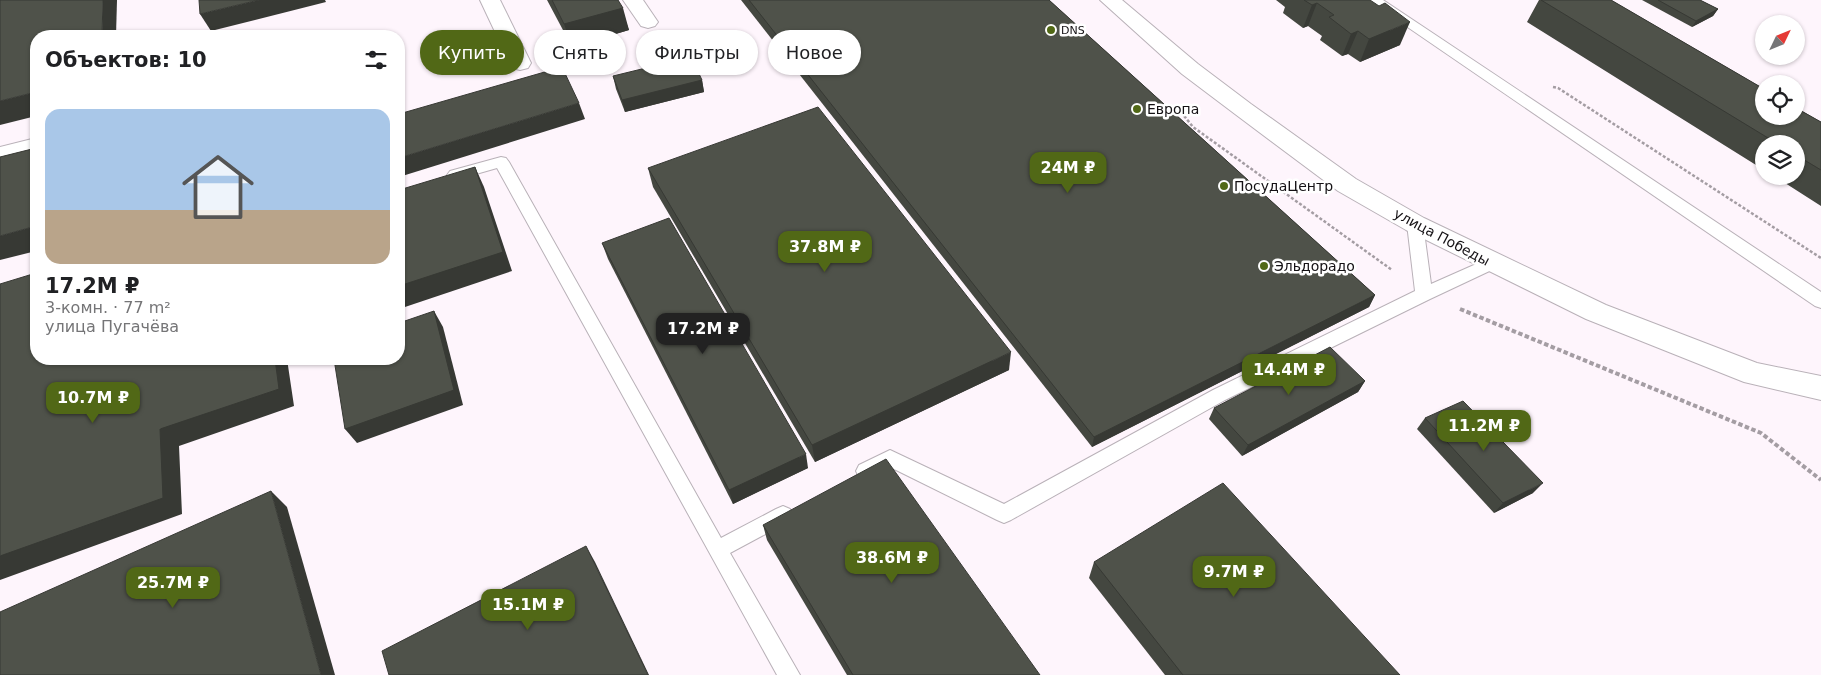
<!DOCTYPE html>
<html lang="ru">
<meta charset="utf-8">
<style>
:root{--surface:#fff;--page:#f2f2f2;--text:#202124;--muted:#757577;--accent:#516816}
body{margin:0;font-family:"DejaVu Sans",sans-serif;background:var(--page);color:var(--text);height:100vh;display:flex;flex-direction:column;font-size:19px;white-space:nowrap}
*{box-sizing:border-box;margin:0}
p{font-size:16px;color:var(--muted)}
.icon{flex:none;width:28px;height:28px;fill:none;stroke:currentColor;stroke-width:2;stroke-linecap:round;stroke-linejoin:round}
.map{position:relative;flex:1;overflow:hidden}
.sheet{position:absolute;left:30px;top:30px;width:375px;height:335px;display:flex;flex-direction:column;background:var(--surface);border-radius:20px;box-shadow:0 1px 4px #0004}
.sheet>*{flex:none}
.guide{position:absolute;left:420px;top:30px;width:475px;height:45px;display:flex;gap:10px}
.needle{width:32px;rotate:47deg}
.controls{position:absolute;left:1755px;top:15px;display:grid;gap:10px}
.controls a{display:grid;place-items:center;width:50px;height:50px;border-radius:50%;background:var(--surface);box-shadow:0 1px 4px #0004;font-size:25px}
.price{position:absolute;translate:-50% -42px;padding:0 11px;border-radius:10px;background:var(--accent);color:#fff;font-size:16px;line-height:32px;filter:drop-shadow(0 1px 2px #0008)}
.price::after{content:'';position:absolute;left:50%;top:30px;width:15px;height:11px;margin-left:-8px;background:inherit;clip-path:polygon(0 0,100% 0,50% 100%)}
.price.current{background:#222;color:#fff}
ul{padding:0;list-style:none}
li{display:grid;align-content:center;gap:10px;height:265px;padding:0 15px}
li span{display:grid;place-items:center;height:155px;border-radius:15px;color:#555}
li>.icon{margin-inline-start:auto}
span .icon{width:90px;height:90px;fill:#fffc;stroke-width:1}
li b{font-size:21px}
h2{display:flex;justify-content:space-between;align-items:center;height:60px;padding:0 15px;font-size:21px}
.tag{padding:0 18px;border-radius:22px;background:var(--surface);box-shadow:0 1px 4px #0004;font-size:18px;line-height:45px}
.tag.current{background:var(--accent);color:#fff}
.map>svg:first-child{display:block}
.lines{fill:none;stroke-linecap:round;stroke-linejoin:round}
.lane-casing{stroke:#b9b1b8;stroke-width:2}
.street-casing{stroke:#b9b1b8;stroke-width:2}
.primary-casing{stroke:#b9b1b8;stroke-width:2}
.path-far1{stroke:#a49da3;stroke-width:2.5;stroke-dasharray:3 2;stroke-linecap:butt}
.path{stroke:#a49da3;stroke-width:4;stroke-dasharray:4.5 2.5;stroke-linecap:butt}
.lane{fill:#fff;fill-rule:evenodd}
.street{fill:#fff;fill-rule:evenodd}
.primary{fill:#fff;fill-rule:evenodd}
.wall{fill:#444740}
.shaded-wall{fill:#373934}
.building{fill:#4f524a;stroke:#373934}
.poi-dot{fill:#516816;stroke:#fff;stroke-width:2}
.labels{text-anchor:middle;stroke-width:5;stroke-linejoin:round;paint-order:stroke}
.far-poi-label{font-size:11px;fill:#141114;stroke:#fff;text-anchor:start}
.poi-label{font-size:14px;fill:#141114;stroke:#fff;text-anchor:start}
.street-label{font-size:14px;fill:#141114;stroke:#fff}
</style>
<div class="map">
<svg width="1821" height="675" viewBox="0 0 1821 675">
<rect width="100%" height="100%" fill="#fef5fc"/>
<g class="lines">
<defs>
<g id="lane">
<path d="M 1368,0 L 1383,0 L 1821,292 L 1821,308 L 1815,306 Z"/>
<path d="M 36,138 L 36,148 L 0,157 L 0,147 Z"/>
<path d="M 501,157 L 506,158 L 509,162 L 721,538 L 776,509 L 783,506 L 790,509 L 793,515 L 790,521 L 730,553 L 800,675 L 777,675 L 497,168 L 455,180 L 450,179 L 447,175 L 450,171 Z"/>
<path d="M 1415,218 L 1421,220 L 1423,224 L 1431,284 L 1492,257 L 1498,259 L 1500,263 L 1498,267 L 1430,299 L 1225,400 L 1011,520 L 1004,523 L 997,520 L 890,467 L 866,479 L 859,477 L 856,471 L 859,465 L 890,450 L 1004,504 L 1213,390 L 1415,291 L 1407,224 L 1409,220 Z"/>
</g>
<g id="street">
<path d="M 480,0 L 500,0 L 531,63 L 528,68 L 520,70 L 512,68 Z"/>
<path d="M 623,0 L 643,0 L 658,22 L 655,26 L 648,28 L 641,26 Z"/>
</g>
<path id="primary" d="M 1100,0 L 1122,0 L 1198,64 L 1251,104 L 1356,179 L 1424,218 L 1606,305 L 1757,363 L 1821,376 L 1821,400 L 1744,382 L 1586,319 L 1406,230 L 1338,191 L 1235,114 L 1182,74 Z"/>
</defs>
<use href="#lane" class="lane-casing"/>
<use href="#street" class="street-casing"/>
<use href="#primary" class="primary-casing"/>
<g class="path-far1">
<path d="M 1553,87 L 1558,88 L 1821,258"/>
<path d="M 1181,112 L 1193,127 L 1392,270"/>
</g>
<path class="path" d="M 1460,309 L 1761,433 L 1821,480"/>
<use href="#lane" class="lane"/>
<use href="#street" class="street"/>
<use href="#primary" class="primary"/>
</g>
<g class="wall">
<path d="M 547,0 L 618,0 L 629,30 L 572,47 Z"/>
<path d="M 741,0 L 1049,0 L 1375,295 L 1369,307 L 1092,447 Z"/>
<path d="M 1276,0 L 1370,0 L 1400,45 L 1360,62 L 1348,54 L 1342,56 L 1320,40 L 1322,36 L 1308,26 L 1303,28 L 1283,13 L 1285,7 Z"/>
<path d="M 1539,0 L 1611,0 L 1821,122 L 1821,206 L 1774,176 L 1796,176 L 1796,144 L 1764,144 L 1764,170 L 1527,22 Z"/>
<path d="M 1642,0 L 1700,0 L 1718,9 L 1713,16 L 1692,27 Z"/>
<path d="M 613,76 L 702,80 L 704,92 L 625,112 L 616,89 Z"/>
<path d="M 648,168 L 1009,370 L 815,462 L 653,187 Z"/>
<path d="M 602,243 L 808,468 L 733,504 L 608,259 Z"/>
<path d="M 1365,381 L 1358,392 L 1242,456 L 1209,419 L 1214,408 Z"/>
<path d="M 1425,418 L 1533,493 L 1494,513 L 1417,429 Z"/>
<path d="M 763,525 L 1040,675 L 847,675 L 767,540 Z"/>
<path d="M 1094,562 L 1400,675 L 1165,675 L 1089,578 Z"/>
</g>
<g class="shaded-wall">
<path d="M 103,0 L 117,0 L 116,36 L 102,36 Z"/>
<path d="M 259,0 L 325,0 L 326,2 L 211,31 L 200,14 Z"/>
<path d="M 1317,3 L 1308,26 L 1303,28 L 1312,5 Z"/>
<path d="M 623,8 L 629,30 L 572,47 L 564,24 Z"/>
<path d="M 1718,9 L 1713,16 L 1692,27 L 1696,21 Z"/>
<path d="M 1410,22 L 1400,45 L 1360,62 L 1369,39 Z"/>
<path d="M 1358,31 L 1348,54 L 1342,56 L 1351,34 Z"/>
<path d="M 702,80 L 704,92 L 625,112 L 622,100 Z"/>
<path d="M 36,92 L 36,116 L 0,125 L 0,101 Z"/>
<path d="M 579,103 L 585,119 L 399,177 L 399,158 Z"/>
<path d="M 475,167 L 484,187 L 512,271 L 399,309 L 399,286 Z"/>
<path d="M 36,226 L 36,251 L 0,260 L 0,236 Z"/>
<path d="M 1375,295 L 1369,307 L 1092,447 L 1094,437 Z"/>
<path d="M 434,311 L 443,327 L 463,405 L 357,443 L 345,429 Z"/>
<path d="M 1011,352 L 1009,370 L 815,462 L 812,445 Z"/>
<path d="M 275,359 L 287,359 L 294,406 L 179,446 L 182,514 L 0,580 L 0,556 L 160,429 Z"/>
<path d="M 1365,381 L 1358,392 L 1242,456 L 1248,445 Z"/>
<path d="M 806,454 L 808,468 L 733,504 L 729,490 Z"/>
<path d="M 1543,483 L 1533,493 L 1494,513 L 1503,503 Z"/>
<path d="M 271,491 L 287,507 L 335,675 L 321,675 Z"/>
<path d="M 586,546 L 595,562 L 649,675 L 648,675 Z"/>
</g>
<g class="building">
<path d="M 0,0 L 103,0 L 102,36 L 36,36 L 36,92 L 0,101 Z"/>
<path d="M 199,0 L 259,0 L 200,14 Z"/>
<path d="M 552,0 L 618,0 L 623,8 L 564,24 Z"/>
<path d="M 749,0 L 1049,0 L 1375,295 L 1094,437 Z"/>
<path d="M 1304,0 L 1370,0 L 1379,6 L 1385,3 L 1410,22 L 1369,39 L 1358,31 L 1351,34 L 1329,17 L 1334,15 L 1317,3 L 1312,5 Z"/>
<path d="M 1541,0 L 1611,0 L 1764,89 L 1764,116 L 1796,116 L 1796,108 L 1821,122 L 1821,170 L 1796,155 L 1796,144 L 1778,144 Z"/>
<path d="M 1658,0 L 1700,0 L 1718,9 L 1696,21 Z"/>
<path d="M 691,57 L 702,80 L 622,100 L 613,76 Z"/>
<path d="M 562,67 L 579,103 L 399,158 L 399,114 Z"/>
<path d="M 818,107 L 1011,352 L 812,445 L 648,168 Z"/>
<path d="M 36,148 L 36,226 L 0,236 L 0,157 Z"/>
<path d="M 475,167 L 503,252 L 399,286 L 399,190 Z"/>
<path d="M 669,218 L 806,454 L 729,490 L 602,243 Z"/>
<path d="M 36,273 L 36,359 L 275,359 L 279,389 L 160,429 L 163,498 L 0,556 L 0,284 Z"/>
<path d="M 434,311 L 454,390 L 345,429 L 334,359 L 399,359 L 399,323 Z"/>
<path d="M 1330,347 L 1365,381 L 1248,445 L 1214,408 Z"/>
<path d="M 1463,401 L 1543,483 L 1503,503 L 1425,418 Z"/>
<path d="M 886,459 L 1040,675 L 853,675 L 763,525 Z"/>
<path d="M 1223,483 L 1400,675 L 1183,675 L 1094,562 Z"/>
<path d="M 271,491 L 321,675 L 0,675 L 0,612 Z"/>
<path d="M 586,546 L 648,675 L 389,675 L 382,651 Z"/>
</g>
<g class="poi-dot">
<circle cx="1051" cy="30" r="5"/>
<circle cx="1137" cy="109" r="5"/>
<circle cx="1224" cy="186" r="5"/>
<circle cx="1264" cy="266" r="5"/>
</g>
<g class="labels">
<g class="far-poi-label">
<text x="1061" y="34">DNS</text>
</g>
<g class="poi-label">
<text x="1147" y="114">Европа</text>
<text x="1234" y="191">ПосудаЦентр</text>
<text x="1274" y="271">Эльдорадо</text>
</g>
<g class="street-label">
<text transform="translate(1442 237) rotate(28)" y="5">улица Победы</text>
</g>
</g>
</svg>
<div class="controls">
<a><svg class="needle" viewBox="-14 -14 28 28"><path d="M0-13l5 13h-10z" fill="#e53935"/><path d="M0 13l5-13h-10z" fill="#757577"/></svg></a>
<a><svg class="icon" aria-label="locate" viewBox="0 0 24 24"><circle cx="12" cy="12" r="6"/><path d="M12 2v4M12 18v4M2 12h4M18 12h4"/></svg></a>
<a><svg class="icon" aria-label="layers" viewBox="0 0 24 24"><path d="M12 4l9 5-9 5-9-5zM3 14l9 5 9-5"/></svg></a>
</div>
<b class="price" style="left:1068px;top:194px">24M ₽</b>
<b class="price" style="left:825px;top:273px">37.8M ₽</b>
<b class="price current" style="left:703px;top:355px">17.2M ₽</b>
<b class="price" style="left:1289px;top:396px">14.4M ₽</b>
<b class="price" style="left:93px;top:424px">10.7M ₽</b>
<b class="price" style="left:1484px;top:452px">11.2M ₽</b>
<b class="price" style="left:892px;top:584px">38.6M ₽</b>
<b class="price" style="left:1234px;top:598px">9.7M ₽</b>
<b class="price" style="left:173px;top:609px">25.7M ₽</b>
<b class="price" style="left:528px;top:631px">15.1M ₽</b>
<div class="guide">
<a class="tag current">Купить</a>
<a class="tag">Снять</a>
<a class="tag">Фильтры</a>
<a class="tag">Новое</a>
</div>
<section class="sheet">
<h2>Объектов: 10<svg class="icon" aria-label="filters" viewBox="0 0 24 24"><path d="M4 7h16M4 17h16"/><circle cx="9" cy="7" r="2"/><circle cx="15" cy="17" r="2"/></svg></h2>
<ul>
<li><span style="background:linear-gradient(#a9c7e8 65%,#b9a48a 0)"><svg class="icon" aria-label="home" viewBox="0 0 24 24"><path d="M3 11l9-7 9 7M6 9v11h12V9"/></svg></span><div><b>17.2M ₽</b><p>3-комн. · 77 m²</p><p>улица Пугачёва</p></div></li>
</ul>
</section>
</div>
